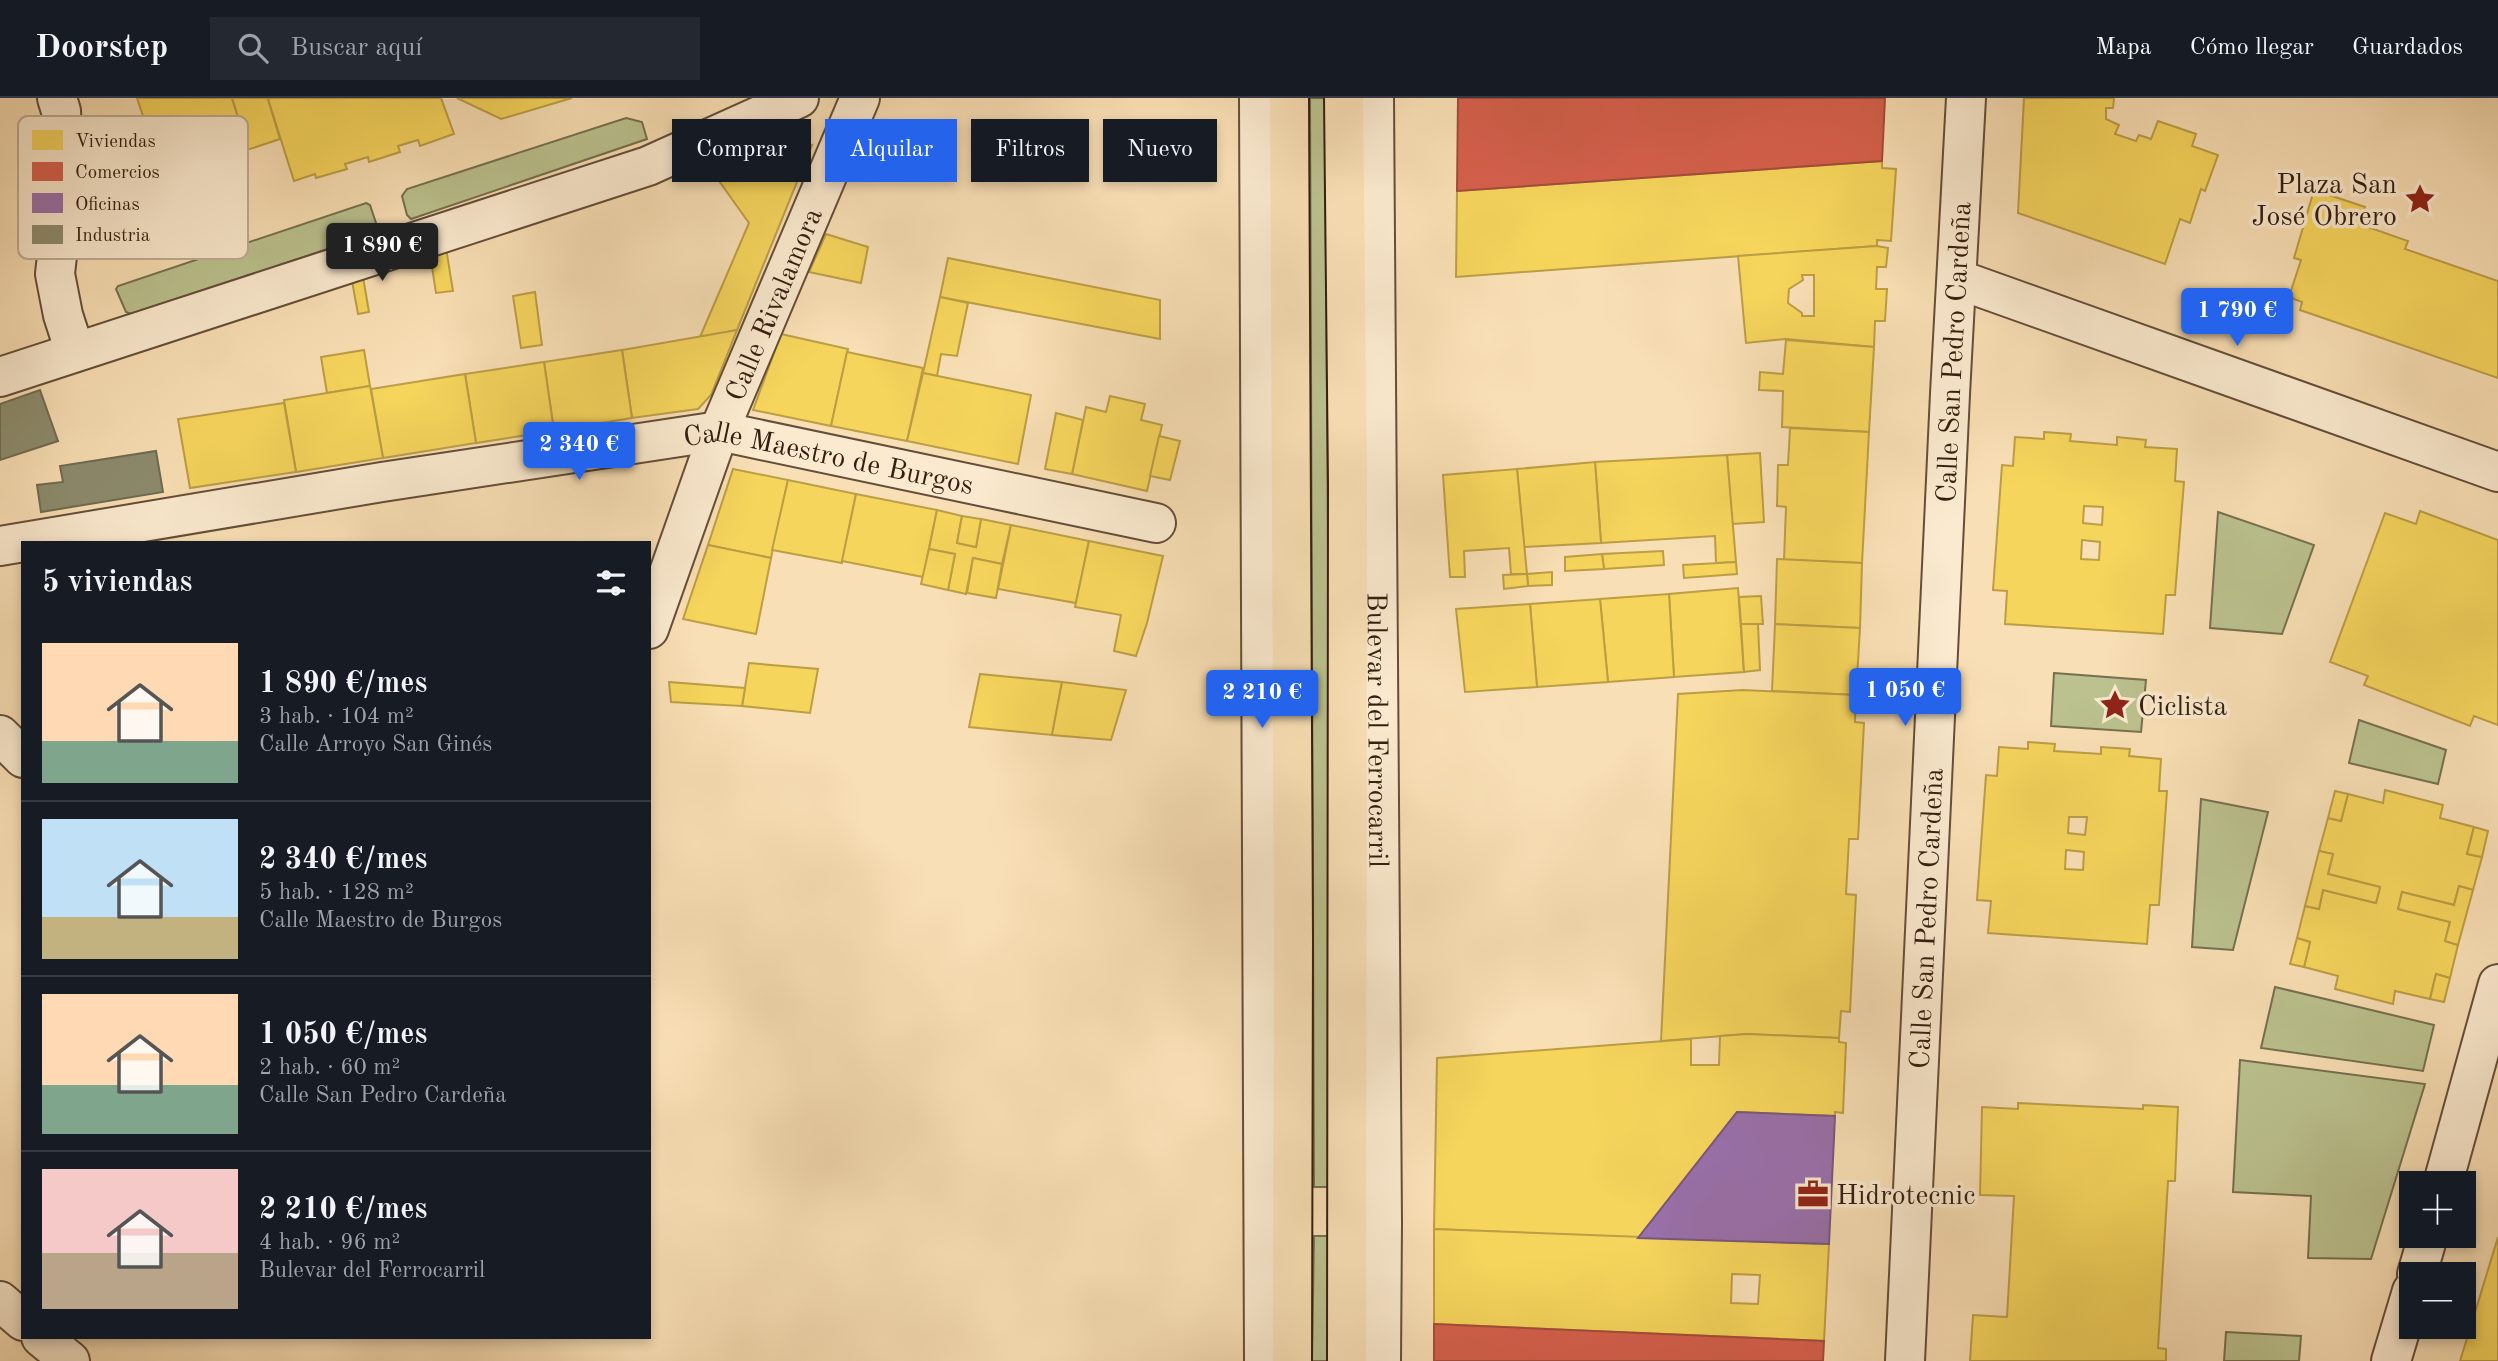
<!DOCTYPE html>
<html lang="es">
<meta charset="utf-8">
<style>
:root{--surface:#171b24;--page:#242831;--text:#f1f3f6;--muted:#9ea1a6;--line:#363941;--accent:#2563eb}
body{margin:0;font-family:"Old Standard TT",serif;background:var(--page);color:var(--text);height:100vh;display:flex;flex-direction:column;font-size:26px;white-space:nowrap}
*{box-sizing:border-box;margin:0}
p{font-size:23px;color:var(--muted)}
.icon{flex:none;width:38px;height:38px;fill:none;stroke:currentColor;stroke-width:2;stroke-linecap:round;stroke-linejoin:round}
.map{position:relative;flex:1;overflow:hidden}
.side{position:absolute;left:21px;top:443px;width:630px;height:798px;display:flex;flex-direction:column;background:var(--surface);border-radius:0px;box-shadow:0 4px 10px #0003}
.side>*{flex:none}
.banner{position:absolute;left:672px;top:21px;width:665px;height:63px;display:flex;gap:14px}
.buttons{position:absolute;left:2399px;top:1073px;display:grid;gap:14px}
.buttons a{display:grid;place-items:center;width:77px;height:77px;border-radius:0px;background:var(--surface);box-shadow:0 4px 10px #0003;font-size:35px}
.price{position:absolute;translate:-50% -60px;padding:0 16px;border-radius:7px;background:var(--accent);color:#fff;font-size:23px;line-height:46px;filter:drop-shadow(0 2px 4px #0008)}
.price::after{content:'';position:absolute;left:50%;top:42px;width:21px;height:16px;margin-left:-10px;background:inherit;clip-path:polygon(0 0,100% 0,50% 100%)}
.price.selected{background:#222;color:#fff}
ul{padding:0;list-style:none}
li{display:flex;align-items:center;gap:21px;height:175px;padding:0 21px}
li+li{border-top:2px solid var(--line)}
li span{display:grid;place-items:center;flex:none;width:196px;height:140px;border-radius:0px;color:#555}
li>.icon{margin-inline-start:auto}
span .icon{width:84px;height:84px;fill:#fffc;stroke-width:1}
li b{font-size:30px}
h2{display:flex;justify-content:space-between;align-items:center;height:84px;padding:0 21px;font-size:30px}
.tag{padding:0 24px;border-radius:0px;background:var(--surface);box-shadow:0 4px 10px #0003;font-size:24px;line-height:63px}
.tag.selected{background:var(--accent);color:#fff}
header{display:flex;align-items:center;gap:42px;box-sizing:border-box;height:98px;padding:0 35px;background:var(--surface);border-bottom:2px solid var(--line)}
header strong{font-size:33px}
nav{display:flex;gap:38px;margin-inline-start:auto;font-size:24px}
.search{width:490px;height:63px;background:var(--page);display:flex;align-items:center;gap:18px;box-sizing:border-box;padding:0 24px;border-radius:0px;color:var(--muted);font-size:26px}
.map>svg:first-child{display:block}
.green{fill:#bbc28f;stroke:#777050;stroke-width:2}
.homes{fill:#f6d55c;stroke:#bc9e45;stroke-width:2;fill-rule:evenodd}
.shops{fill:#d6604d;stroke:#a54c3b;stroke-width:2}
.offices{fill:#9970ab;stroke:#7a577c;stroke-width:2}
.industry{fill:#8c8c6e;stroke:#716b52;stroke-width:2}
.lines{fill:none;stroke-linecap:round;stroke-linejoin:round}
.minor-casing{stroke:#644e39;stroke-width:42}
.major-casing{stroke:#331e10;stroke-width:42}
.minor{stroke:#fbeacf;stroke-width:38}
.major{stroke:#f9dfb5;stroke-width:38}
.labels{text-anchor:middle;stroke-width:7;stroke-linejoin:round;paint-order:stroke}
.poi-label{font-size:28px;fill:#331e10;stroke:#fbeacf;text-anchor:start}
.street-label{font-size:28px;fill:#331e10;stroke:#fbeacf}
.key{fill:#fbeacf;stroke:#bfad96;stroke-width:2}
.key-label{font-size:19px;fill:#331e10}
</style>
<header>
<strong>Doorstep</strong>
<div class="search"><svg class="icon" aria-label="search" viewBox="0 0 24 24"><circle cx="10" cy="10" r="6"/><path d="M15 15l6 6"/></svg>Buscar aquí</div>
<nav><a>Mapa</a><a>Cómo llegar</a><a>Guardados</a></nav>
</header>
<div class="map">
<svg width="2498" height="1263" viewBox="0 0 2498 1263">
<rect width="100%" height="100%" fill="#f9dfb5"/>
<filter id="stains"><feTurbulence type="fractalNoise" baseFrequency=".00286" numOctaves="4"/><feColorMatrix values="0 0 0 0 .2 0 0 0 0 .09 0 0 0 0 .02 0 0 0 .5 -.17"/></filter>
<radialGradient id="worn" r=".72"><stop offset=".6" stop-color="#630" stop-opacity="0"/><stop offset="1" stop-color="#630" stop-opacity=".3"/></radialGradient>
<g class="green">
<path d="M 1310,0 L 1325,0 L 1329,610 L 1328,1089 L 1314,1089 Z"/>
<path d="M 626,20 L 642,24 L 647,41 L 411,121 L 407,117 L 402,98 L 407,91 Z"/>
<path d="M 366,105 L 370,107 L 378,131 L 376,135 L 131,216 L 126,214 L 116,191 L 118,188 Z"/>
<path d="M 2218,414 L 2314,447 L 2282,536 L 2210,530 Z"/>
<path d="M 2054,575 L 2146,582 L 2141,634 L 2051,628 Z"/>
<path d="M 2359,622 L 2446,652 L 2438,686 L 2349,665 Z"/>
<path d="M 2201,701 L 2268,714 L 2233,852 L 2192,849 Z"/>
<path d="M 2275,889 L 2434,927 L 2423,973 L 2261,950 Z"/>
<path d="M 2240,962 L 2425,986 L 2371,1161 L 2308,1160 L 2311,1098 L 2233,1094 Z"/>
<path d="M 1314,1138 L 1330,1138 L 1330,1263 L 1312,1263 Z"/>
<path d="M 2226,1234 L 2301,1238 L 2299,1263 L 2224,1263 Z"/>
</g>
<g class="homes">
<path d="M 137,0 L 232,0 L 239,22 L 219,29 L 243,103 L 216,113 L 188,111 L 167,95 L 153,51 L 178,43 L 172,21 L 147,30 Z"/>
<path d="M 232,0 L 271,0 L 268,1 L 280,41 L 229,58 L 219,29 L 239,22 Z"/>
<path d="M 271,0 L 441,0 L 454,36 L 420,48 L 418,42 L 398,48 L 400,54 L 369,64 L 368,59 L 345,66 L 347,71 L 316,80 L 315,76 L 294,83 L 268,1 Z"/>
<path d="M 457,0 L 572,0 L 501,21 Z"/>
<path d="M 2024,0 L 2114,0 L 2113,10 L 2106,10 L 2106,21 L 2119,27 L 2115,36 L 2136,43 L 2139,37 L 2151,41 L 2158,23 L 2196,36 L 2192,48 L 2218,57 L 2205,93 L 2201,91 L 2190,125 L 2180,121 L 2165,166 L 2018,115 Z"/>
<path d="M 812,47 L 737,232 L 700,239 L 749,125 L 712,73 Z"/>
<path d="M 1882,63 L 1882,70 L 1896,71 L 1891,143 L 1877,142 L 1877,148 L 1456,179 L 1457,93 Z"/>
<path d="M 2314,92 L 2365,109 L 2359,126 L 2408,143 L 2405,151 L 2498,183 L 2498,280 L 2300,212 L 2302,204 L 2289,199 L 2301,162 L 2294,160 Z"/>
<path d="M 826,136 L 868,149 L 861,185 L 809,174 Z"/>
<path d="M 1877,148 L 1888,150 L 1886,169 L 1877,169 L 1876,191 L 1887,191 L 1885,223 L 1875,223 L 1874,249 L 1786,241 L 1746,245 L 1738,158 ZM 1802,177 L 1814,177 L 1814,218 L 1802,218 L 1802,215 L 1788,205 L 1789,191 L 1803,182 Z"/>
<path d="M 446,150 L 453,193 L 436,195 L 430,156 Z"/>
<path d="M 948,160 L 1160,202 L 1160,241 L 940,199 Z"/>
<path d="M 363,179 L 369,214 L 358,216 L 352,183 Z"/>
<path d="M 535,194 L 542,247 L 521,250 L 513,198 Z"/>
<path d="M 940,199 L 968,205 L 957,258 L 941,256 L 937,278 L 923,275 Z"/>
<path d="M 737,232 L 711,297 L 698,311 L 632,320 L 622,252 Z"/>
<path d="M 781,236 L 848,251 L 831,328 L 753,312 Z"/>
<path d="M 1786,242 L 1874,249 L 1869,334 L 1782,329 L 1783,293 L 1759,292 L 1760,274 L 1783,276 Z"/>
<path d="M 364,252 L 370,288 L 327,295 L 321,259 Z"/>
<path d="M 622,252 L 632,320 L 554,333 L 544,264 Z"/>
<path d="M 847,254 L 923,270 L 907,343 L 831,328 Z"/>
<path d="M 544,264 L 554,333 L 476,345 L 465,276 Z"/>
<path d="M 923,275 L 1031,297 L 1018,366 L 907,343 Z"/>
<path d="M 465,276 L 476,345 L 383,360 L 371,291 Z"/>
<path d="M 370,288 L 383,360 L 296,374 L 284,302 Z"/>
<path d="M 1110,298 L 1145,306 L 1141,322 L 1162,327 L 1147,393 L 1072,376 L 1086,309 L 1106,314 Z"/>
<path d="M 284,305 L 296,374 L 190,390 L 178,321 Z"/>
<path d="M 1056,315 L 1083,322 L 1072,376 L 1045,371 Z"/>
<path d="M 1790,330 L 1869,334 L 1862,465 L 1784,462 L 1786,409 L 1777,408 L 1778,367 L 1788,367 Z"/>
<path d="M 2044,334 L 2071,336 L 2070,343 L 2117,347 L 2117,339 L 2146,342 L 2145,349 L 2177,351 L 2175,383 L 2184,384 L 2175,497 L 2166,497 L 2163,536 L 2005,526 L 2007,493 L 1993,492 L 2002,367 L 2013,368 L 2015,339 L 2044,341 ZM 2084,408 L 2103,409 L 2102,427 L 2083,425 ZM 2082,442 L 2100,444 L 2099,462 L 2081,461 Z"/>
<path d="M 1159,338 L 1180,343 L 1170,382 L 1150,378 Z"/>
<path d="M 1760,355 L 1764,424 L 1732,426 L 1727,357 Z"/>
<path d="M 1727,357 L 1736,464 L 1716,465 L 1715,438 L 1601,445 L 1595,364 Z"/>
<path d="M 1595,364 L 1601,445 L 1524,449 L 1517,371 Z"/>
<path d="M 733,371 L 788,382 L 771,460 L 708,447 Z"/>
<path d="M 1517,371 L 1527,476 L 1511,476 L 1509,450 L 1464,453 L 1465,479 L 1450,479 L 1443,377 Z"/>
<path d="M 788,382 L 856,396 L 842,465 L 772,452 Z"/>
<path d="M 856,396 L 937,412 L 923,479 L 842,463 Z"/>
<path d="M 937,412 L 962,418 L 957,445 L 976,449 L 981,421 L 1011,427 L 1002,466 L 973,460 L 966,496 L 948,492 L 955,456 L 929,451 Z"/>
<path d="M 2420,413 L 2498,442 L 2498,627 L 2474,618 L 2470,628 L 2364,587 L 2368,578 L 2330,564 L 2385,415 L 2416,426 Z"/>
<path d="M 962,418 L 981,421 L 976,449 L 957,445 Z"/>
<path d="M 1011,427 L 1089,443 L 1076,505 L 998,491 Z"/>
<path d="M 1089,443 L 1163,458 L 1147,525 L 1136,558 L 1114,553 L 1121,517 L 1075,509 Z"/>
<path d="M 708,447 L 771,460 L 756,536 L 683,521 Z"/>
<path d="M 929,451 L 955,456 L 948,492 L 921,486 Z"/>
<path d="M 1663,453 L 1664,467 L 1604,471 L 1602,456 Z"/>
<path d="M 1602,456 L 1604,471 L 1565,473 L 1565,459 Z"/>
<path d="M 973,460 L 1002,466 L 996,500 L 967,495 Z"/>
<path d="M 1777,461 L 1862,465 L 1860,530 L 1775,526 Z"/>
<path d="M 1736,464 L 1737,476 L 1684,480 L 1683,467 Z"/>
<path d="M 1552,474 L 1552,487 L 1528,488 L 1527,476 Z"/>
<path d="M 1527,476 L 1528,488 L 1504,491 L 1503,477 Z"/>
<path d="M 1738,490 L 1744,574 L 1674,579 L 1669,496 Z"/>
<path d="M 1669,496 L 1674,579 L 1608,584 L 1600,501 Z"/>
<path d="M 1761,498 L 1763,526 L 1741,526 L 1739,499 Z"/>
<path d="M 1600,501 L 1608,584 L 1537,589 L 1530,506 Z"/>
<path d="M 1530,506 L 1537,589 L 1465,594 L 1456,511 Z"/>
<path d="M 1741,526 L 1758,526 L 1760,572 L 1744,574 Z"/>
<path d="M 1775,526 L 1860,530 L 1856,597 L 1772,593 Z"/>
<path d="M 749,565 L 818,571 L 810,615 L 742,608 Z"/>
<path d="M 980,576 L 1062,584 L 1052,637 L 969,629 Z"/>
<path d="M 669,584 L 745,590 L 742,608 L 671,604 Z"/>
<path d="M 1062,584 L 1126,592 L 1111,642 L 1052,637 Z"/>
<path d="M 1743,592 L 1856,597 L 1855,624 L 1864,625 L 1858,741 L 1849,741 L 1846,796 L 1856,797 L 1850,914 L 1841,913 L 1839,940 L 1747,936 L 1661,943 L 1678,596 Z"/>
<path d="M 2028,644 L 2055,646 L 2054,653 L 2101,656 L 2101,649 L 2130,651 L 2129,658 L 2161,661 L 2159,693 L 2167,693 L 2159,807 L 2150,807 L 2147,846 L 1988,835 L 1991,803 L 1977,802 L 1986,677 L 1997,678 L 1999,649 L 2028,651 ZM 2069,719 L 2087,719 L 2085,737 L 2068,735 ZM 2066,752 L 2084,754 L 2083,772 L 2065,771 Z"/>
<path d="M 2385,692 L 2443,707 L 2440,720 L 2474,729 L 2467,756 L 2482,759 L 2473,792 L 2459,788 L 2454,807 L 2402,794 L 2398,811 L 2450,824 L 2445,843 L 2458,847 L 2450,880 L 2436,876 L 2430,901 L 2395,893 L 2393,906 L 2335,891 L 2338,878 L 2304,869 L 2310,844 L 2297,840 L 2305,808 L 2319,811 L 2323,792 L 2376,805 L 2380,789 L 2328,776 L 2333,756 L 2319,753 L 2328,720 L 2341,723 L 2348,696 L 2383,705 Z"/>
<path d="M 2335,693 L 2348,696 L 2341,723 L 2328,720 Z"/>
<path d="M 2474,729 L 2488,733 L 2482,759 L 2467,756 Z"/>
<path d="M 2319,753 L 2333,756 L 2328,776 L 2380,789 L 2376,805 L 2323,792 L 2319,811 L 2305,808 Z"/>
<path d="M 2459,788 L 2473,792 L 2458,847 L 2445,843 L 2450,824 L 2398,811 L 2402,794 L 2454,807 Z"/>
<path d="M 2297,840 L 2310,844 L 2304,869 L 2290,866 Z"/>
<path d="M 2436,876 L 2450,880 L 2444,904 L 2430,901 Z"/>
<path d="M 1747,936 L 1839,940 L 1839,944 L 1846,945 L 1843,1015 L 1835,1014 L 1835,1018 L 1737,1014 L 1638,1140 L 1434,1131 L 1437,960 L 1691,941 L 1691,967 L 1719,967 L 1720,938 Z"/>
<path d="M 2018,1005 L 2143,1011 L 2143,1007 L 2178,1009 L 2175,1083 L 2168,1083 L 2158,1250 L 2166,1251 L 2166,1263 L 1970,1263 L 1973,1217 L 2007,1219 L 2014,1098 L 1980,1097 L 1982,1009 L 2018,1011 Z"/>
<path d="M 1434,1131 L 1829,1146 L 1824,1243 L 1434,1226 ZM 1732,1176 L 1760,1177 L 1758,1206 L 1731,1205 Z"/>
<path d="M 2498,1139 L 2498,1263 L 2460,1263 L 2480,1198 Z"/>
</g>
<g class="shops">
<path d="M 1458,0 L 1885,0 L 1882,63 L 1457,93 Z"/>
<path d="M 1434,1226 L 1824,1243 L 1823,1263 L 1434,1263 Z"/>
</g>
<path class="offices" d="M 1737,1014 L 1835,1018 L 1829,1146 L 1638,1140 Z"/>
<g class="industry">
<path d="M 40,292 L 58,343 L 0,362 L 0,306 Z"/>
<path d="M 156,353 L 163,394 L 41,414 L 37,387 L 63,384 L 60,368 Z"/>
</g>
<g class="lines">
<defs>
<g id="minor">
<path d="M 57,0 L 61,13 L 65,85 L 55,176 L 63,217 L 75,254"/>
<path d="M 1259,0 L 1264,1263"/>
<path id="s1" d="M 1374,0 L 1382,1126 L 1381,1263"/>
<path d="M 1957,181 L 2498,374"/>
<path d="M 0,279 L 648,68 L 799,0"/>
<path id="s2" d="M 0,448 L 382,384 L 719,333 L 1156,425"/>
<path id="s3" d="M 649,531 L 719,333 L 860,0"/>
<path d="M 0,637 L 23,660"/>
<path d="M 2443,1085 L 2498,886"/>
<path d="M 2417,1176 L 2428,1138"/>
<path d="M 0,1203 L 23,1223"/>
<path d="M 41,1239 L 70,1263"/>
<path id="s4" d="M 1905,1263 L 1950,296 L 1966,0"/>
<path d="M 2391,1263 L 2412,1193"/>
</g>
<g id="major">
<path d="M 1289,0 L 1293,841 L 1292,1263"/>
<path d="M 1344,0 L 1348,385 L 1347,1263"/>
</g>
</defs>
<use href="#minor" class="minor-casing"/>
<use href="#major" class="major-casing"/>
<use href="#minor" class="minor"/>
<use href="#major" class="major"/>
</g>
<defs>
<symbol id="sight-bare" viewBox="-9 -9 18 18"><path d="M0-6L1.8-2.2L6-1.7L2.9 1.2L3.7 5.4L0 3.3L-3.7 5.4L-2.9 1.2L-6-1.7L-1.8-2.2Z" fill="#8f2418" stroke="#fbeacf" stroke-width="2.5" paint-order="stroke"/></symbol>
<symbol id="office-bare" viewBox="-9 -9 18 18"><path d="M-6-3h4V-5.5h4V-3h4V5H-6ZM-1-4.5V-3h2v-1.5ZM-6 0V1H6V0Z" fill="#8f2418" stroke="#fbeacf" stroke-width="2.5" paint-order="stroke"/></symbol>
</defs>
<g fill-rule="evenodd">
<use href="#sight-bare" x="2398" y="79" width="44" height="44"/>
<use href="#sight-bare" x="2093" y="585" width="44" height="44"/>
<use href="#office-bare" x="1791" y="1074" width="44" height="44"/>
</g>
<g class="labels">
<g class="poi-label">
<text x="2397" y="95" text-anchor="end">Plaza San<tspan x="2397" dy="32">José Obrero</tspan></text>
<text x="2138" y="617">Ciclista</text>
<text x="1836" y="1106">Hidrotecnic</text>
</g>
<g class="street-label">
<text dy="10" stroke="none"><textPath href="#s3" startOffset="348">Calle Rivalamora</textPath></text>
<text dy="10" stroke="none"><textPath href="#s4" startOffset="1010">Calle San Pedro Cardeña</textPath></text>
<text dy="10" stroke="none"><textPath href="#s2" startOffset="840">Calle Maestro de Burgos</textPath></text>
<text dy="10" stroke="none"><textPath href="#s1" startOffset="632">Bulevar del Ferrocarril</textPath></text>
<text dy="10" stroke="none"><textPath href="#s4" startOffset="443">Calle San Pedro Cardeña</textPath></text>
</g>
</g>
<rect x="18" y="18" width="230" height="143" rx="10" class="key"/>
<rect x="32" y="32" width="31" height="20" fill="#f6d55c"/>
<rect x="32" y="64" width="31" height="19" fill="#d6604d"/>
<rect x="32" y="95" width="31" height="20" fill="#9970ab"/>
<rect x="32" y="127" width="31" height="19" fill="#8c8c6e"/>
<g class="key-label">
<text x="75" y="49">Viviendas</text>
<text x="75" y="80">Comercios</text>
<text x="75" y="112">Oficinas</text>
<text x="75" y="143">Industria</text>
</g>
<rect width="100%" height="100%" filter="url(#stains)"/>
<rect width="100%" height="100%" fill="url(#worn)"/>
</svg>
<div class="buttons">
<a>+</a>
<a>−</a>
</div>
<b class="price selected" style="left:382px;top:185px">1 890 €</b>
<b class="price" style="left:2237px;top:250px">1 790 €</b>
<b class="price" style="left:579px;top:384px">2 340 €</b>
<b class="price" style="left:1905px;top:630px">1 050 €</b>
<b class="price" style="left:1262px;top:632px">2 210 €</b>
<div class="banner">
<a class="tag">Comprar</a>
<a class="tag selected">Alquilar</a>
<a class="tag">Filtros</a>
<a class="tag">Nuevo</a>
</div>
<section class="side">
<h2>5 viviendas<svg class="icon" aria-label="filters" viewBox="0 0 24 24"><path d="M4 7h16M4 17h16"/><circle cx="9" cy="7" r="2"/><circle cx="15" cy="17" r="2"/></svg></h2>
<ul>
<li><span style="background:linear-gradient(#ffd9b3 70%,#7fa58c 0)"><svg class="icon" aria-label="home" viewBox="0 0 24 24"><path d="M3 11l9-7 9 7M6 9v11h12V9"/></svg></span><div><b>1 890 €/mes</b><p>3 hab. · 104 m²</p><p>Calle Arroyo San Ginés</p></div></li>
<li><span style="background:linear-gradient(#bfe0f5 70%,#c2b280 0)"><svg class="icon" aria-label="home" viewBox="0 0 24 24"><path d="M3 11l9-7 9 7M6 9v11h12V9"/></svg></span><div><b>2 340 €/mes</b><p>5 hab. · 128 m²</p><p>Calle Maestro de Burgos</p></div></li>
<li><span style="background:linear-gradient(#ffd9b3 65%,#7fa58c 0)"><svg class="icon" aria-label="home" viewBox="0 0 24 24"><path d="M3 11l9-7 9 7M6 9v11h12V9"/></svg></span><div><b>1 050 €/mes</b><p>2 hab. · 60 m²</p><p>Calle San Pedro Cardeña</p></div></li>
<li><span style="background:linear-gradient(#f6c9c9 60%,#b9a48a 0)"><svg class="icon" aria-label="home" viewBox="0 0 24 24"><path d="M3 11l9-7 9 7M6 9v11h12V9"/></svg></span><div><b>2 210 €/mes</b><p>4 hab. · 96 m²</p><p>Bulevar del Ferrocarril</p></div></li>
</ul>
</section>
</div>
